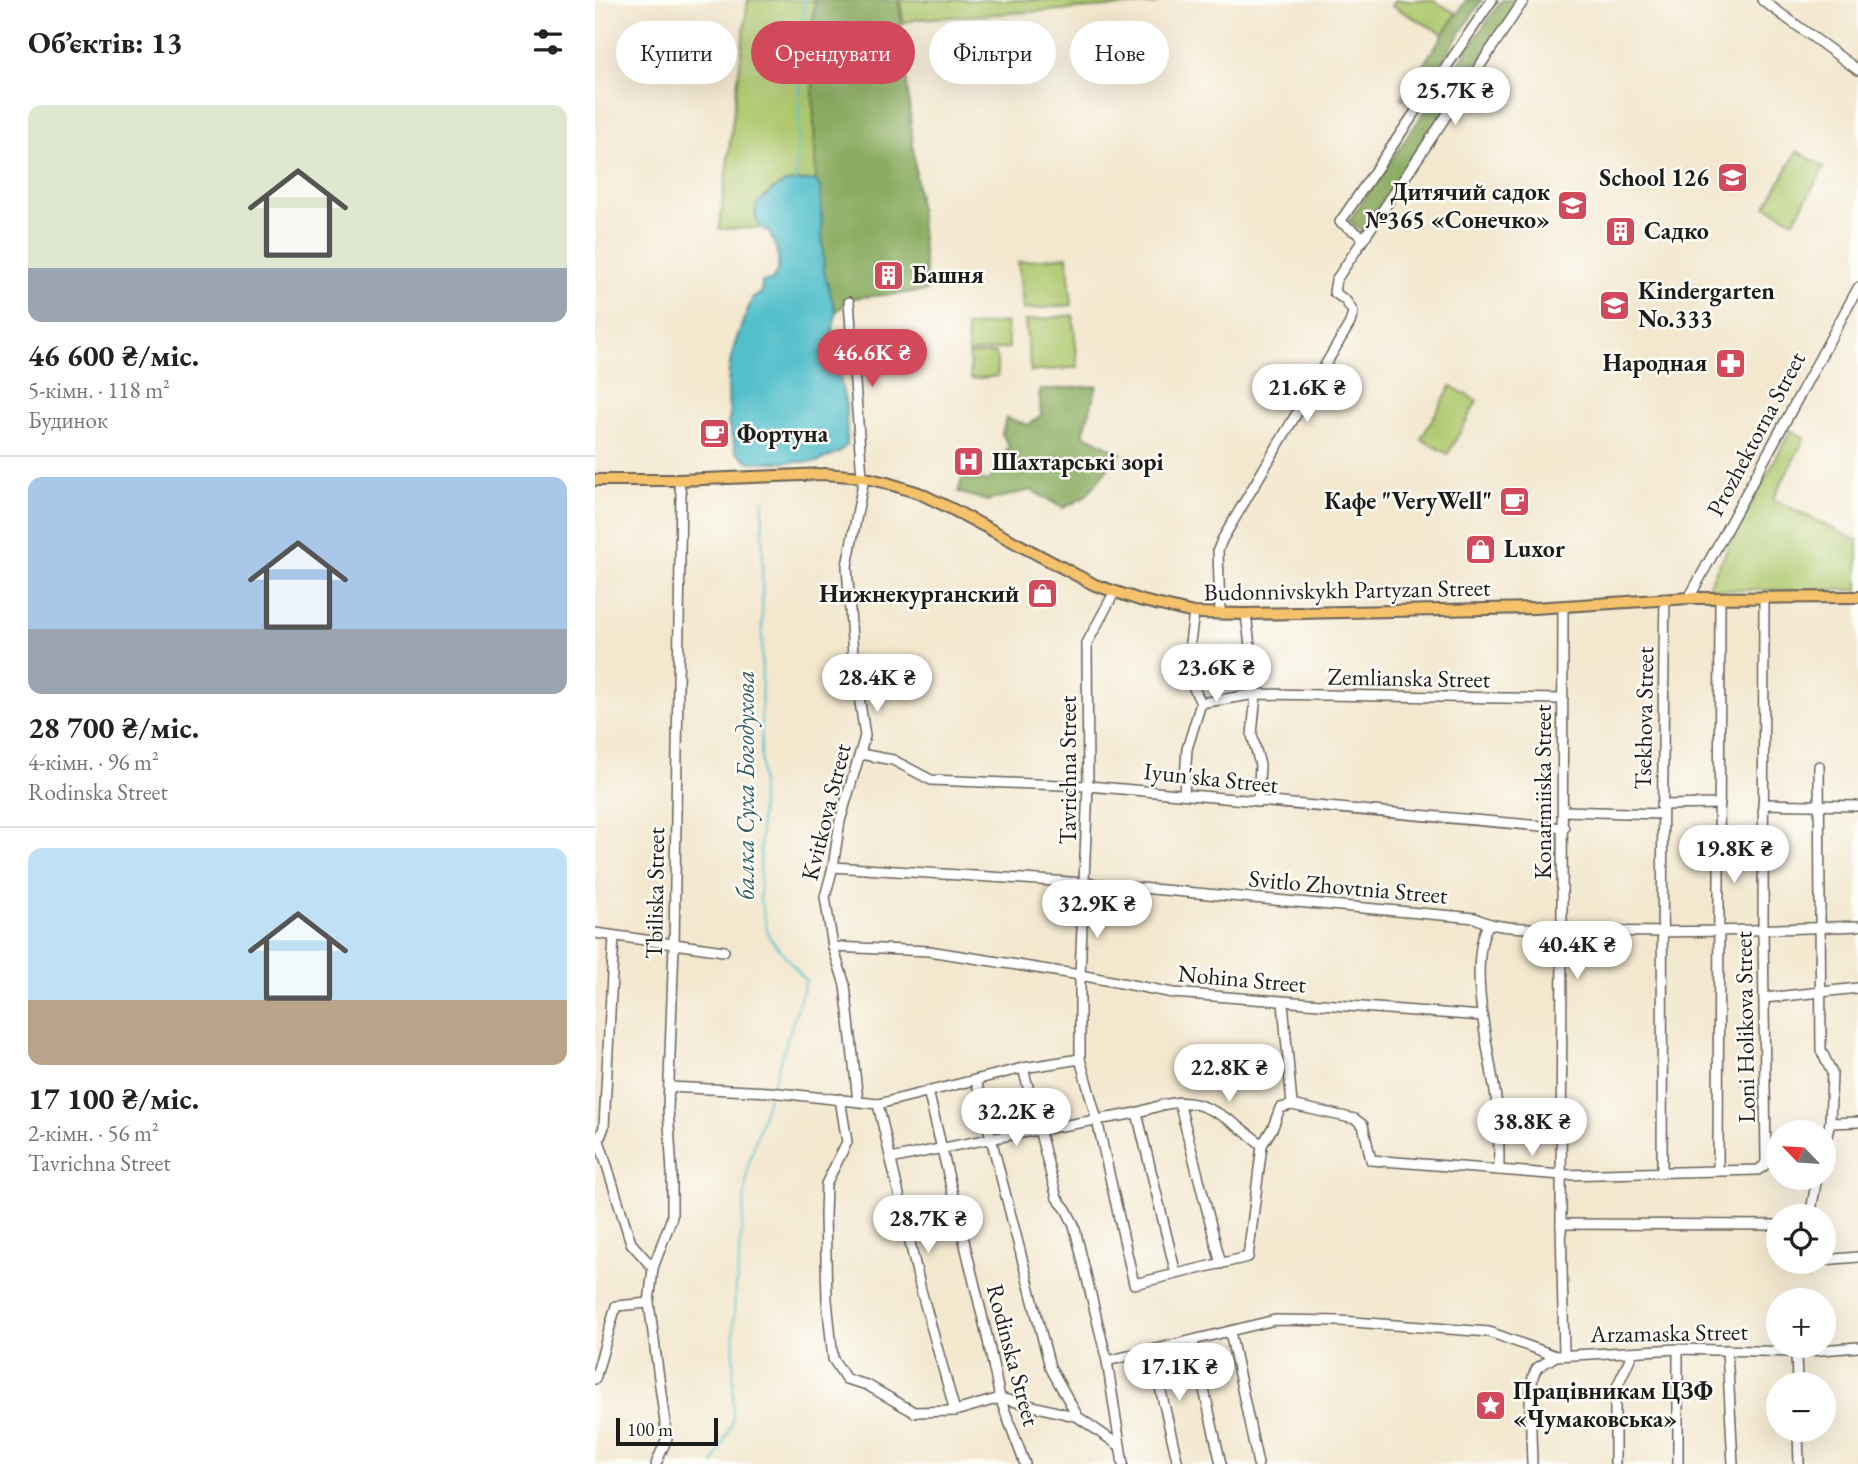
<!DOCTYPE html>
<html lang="uk">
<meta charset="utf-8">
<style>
:root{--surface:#fff;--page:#f6f6f6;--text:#202124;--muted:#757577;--line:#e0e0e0;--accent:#d1495b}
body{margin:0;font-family:"EB Garamond",serif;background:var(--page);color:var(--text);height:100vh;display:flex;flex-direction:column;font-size:26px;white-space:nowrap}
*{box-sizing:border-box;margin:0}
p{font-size:23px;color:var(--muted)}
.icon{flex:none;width:38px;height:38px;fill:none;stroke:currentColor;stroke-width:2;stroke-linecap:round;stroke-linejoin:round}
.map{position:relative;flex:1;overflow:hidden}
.drawer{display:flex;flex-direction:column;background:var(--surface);width:595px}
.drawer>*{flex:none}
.hud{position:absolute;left:21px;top:21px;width:665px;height:63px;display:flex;gap:14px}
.needle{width:46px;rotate:295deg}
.controls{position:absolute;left:1171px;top:1120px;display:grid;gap:14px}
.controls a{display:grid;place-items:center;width:70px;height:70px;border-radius:50%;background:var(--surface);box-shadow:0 7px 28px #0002;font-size:35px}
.scale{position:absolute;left:21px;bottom:18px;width:102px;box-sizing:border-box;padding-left:7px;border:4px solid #1c1c1c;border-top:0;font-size:19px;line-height:24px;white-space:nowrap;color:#1c1c1c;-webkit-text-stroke:5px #fdfcf7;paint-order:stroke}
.price{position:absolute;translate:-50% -60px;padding:0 16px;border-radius:24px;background:#fff;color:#222;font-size:23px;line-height:46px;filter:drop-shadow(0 2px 4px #0008)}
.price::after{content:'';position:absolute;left:50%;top:42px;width:21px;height:16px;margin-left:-10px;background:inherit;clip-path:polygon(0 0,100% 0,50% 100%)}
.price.on{background:var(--accent);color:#fff}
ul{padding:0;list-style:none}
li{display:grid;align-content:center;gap:14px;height:371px;padding:0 28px}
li+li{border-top:2px solid var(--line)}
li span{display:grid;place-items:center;height:217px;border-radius:14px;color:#555}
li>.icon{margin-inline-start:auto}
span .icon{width:126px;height:126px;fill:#fffc;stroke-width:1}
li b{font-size:30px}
h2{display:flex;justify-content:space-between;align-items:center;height:84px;padding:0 28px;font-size:30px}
.pill{padding:0 24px;border-radius:32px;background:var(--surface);box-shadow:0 7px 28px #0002;font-size:24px;line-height:63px}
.pill.on{background:var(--accent);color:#fff}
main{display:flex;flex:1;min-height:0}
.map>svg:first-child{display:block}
.green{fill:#aec86d;stroke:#657244;stroke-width:2}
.forest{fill:#8aac60;stroke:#53643e;stroke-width:2}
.water{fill:#52bfcb;stroke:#376e74;stroke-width:2}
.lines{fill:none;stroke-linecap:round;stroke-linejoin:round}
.stream{stroke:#52bfcb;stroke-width:2}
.minor-casing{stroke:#67635a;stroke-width:12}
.major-casing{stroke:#67635a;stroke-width:14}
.minor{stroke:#fff;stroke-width:9}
.major{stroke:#f5c16b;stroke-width:10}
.labels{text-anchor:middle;stroke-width:5;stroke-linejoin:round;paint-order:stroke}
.poi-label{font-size:24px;font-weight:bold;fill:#1c1c1c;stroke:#fdfcf7;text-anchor:start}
.street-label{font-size:24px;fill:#1c1c1c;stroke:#fdfcf7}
.water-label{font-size:26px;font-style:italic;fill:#325d62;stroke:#fdfcf7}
</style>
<main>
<section class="drawer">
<h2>Об’єктів: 13<svg class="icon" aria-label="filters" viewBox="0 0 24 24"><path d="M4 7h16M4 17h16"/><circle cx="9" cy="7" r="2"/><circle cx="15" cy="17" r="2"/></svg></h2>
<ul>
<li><span style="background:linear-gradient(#dfe7d0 75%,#9aa5b1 0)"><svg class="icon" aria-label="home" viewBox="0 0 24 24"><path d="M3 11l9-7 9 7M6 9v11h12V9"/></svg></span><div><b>46 600 ₴/міс.</b><p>5-кімн. · 118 m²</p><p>Будинок</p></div></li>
<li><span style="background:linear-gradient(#a9c7e8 70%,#9aa5b1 0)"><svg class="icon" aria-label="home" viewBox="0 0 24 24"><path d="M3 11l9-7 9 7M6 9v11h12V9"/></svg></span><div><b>28 700 ₴/міс.</b><p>4-кімн. · 96 m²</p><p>Rodinska Street</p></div></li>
<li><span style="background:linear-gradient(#bfe0f5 70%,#b9a48a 0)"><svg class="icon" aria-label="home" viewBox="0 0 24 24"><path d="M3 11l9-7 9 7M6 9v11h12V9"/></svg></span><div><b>17 100 ₴/міс.</b><p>2-кімн. · 56 m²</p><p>Tavrichna Street</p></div></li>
</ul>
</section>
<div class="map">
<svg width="1263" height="1464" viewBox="0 0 1263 1464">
<rect width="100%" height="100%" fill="#fdfcf7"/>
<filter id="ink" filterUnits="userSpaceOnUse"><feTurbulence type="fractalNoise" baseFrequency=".0143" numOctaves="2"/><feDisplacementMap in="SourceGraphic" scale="14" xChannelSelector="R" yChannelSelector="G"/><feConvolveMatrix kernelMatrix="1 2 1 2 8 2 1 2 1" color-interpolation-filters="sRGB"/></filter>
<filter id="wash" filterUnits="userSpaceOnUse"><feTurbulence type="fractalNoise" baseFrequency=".00686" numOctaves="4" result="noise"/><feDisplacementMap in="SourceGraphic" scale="28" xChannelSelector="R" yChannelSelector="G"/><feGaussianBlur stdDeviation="1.57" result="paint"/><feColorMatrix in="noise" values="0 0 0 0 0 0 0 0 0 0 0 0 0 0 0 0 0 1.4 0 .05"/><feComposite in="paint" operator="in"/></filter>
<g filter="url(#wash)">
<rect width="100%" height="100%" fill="#f3e7ce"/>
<g class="green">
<path d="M 153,0 L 220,0 L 217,25 L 221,180 L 192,182 L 180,188 L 162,204 L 163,223 L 166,228 L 124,229 Z"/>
<path d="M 306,0 L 564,0 L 562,4 L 323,19 L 308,23 Z"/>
<path d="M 800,0 L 837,0 L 861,13 L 848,34 L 797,6 Z"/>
<path d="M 1202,151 L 1229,167 L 1199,221 L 1171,206 Z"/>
<path d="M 472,256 L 477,305 L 428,310 L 423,262 Z"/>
<path d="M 478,315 L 483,367 L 436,372 L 430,321 Z"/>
<path d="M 411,322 L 414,348 L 374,353 L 371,327 Z"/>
<path d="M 401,353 L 403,376 L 376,379 L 374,355 Z"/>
<path d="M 856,386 L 882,401 L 853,454 L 826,439 Z"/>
<path d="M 1196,430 L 1210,438 L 1178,499 L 1263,541 L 1263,590 L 1115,590 L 1114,584 Z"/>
</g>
<g class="forest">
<path d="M 220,0 L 304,0 L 332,291 L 257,298 L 241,312 L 229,273 L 225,188 L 221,180 L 217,66 Z"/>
<path d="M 871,0 L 887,0 L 817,106 L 806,98 Z"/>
<path d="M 907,0 L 927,0 L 767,230 L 754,221 Z"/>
<path d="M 502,386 L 488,434 L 526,453 L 490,497 L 468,508 L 436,490 L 392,501 L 363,492 L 367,479 L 394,481 L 414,446 L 407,434 L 411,418 L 434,425 L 446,415 L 444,390 Z"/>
</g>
<path class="water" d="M 221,180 L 225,188 L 229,273 L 241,312 L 236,340 L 251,405 L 252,445 L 244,452 L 222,462 L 155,462 L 141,452 L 133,422 L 135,418 C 128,367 139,342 158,297 L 166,294 L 167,282 L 176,281 C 190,267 181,246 174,232 L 166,228 L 163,223 L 160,214 L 162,204 L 180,188 L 192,182 Z"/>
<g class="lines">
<g class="stream">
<path d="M 201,184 L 209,0"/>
<path d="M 168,499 L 165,900 L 174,937 L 211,981 L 176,1090"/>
<path d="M 119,1464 L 138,1421 L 139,1308 L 153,1166 L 174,1095"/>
</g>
</g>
</g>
<g filter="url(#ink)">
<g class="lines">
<defs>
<g id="minor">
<path d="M 1167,0 L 1263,70"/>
<path d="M 768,237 L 745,222 L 897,0"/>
<path d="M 254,302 L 267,477"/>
<path d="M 519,593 L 492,643 L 493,786 L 485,975 L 485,1059 L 502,1120 L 539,1284 L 653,1257 L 667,1145 L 678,1127 L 685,1108 L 697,1105 L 688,1002"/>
<path d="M 1094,598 L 1263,288"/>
<path d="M 968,607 L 966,1224 L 969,1354"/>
<path d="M 625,613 L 623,550 L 627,540 L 755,323 L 758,312 L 751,301 L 739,292 L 741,280 L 929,0"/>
<path d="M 651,614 L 661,694 L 657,735 L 665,765 L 663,802"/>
<path d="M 606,703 L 661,694 L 967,699"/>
<path d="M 265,754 L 298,760 L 336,780 L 493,786 L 969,828"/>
<path d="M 1224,766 L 1226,1050 L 1237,1073 L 1235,1123 L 1228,1153"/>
<path d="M 589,794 L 592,749 L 606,703 L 591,672 L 599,613"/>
<path d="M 1168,804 L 1263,806"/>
<path d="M 1066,805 L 1125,804"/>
<path d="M 969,811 L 1066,814"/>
<path d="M 238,867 L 490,883 L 880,918 C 901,929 925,927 948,929 C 1052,935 1158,930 1263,926"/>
<path d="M 893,925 C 871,966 896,1059 902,1105 C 904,1126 904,1148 904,1170"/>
<path d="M 0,933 L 129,951"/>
<path d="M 19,936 L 9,1127 L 4,1140 L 36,1243 L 58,1268"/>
<path d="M 238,947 L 334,951 L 485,975 L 578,993 L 887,1016"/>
<path d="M 1170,998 L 1263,988"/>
<path d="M 428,1068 L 462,1198 L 471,1209 L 479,1225 L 512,1361 L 528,1464"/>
<path d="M 381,1080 L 455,1367 L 483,1417 L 525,1446"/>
<path d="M 74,1087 L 175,1092 L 283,1104 L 428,1068 L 485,1059"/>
<path d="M 333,1091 L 392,1336 L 405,1398 L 430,1464"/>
<path d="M 245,1099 L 252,1142 L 231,1184 L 230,1215 L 232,1300 L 238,1359 L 251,1379 L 272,1385 L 319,1412 L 360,1411 L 405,1398 L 483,1417"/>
<path d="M 263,1101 L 250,985 L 238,947 L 230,897 L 238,867 L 245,821 L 270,736 L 258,655 L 252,566 L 269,478"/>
<path d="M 584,1102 L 626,1264"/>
<path d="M 283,1104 L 326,1290 L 360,1411"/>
<path d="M 697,1105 L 760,1119 L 768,1125 L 776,1160 L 967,1175 L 1163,1170 L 1169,1166 L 1171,1161 L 1168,928 L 1169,599"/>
<path d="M 542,1113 L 581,1274"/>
<path d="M 1235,1123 L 1263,1122"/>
<path d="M 296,1159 C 374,1142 452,1128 531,1115 C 552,1111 573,1100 594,1103 C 619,1106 648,1129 667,1145"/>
<path d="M 1123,1171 L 1125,599"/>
<path d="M 1067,1173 C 1068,982 1066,791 1070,599"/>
<path d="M 1215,1216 L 1222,1178"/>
<path d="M 966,1224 L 1183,1225"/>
<path d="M 1228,1260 L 1263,1257"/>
<path d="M 54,1303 L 72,1438 L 61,1464"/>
<path d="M 635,1332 L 663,1464"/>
<path d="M 598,1341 L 626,1464"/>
<path d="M 556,1349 L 583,1464"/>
<path d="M 1083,1349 L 1083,1464"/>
<path d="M 1132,1350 L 1138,1464"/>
<path d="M 1201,1352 L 1202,1384"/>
<path d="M 512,1361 L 680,1320 L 745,1321 L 894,1332 L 961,1356"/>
<path d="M 0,1379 L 21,1306 L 54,1303 L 58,1268 L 77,1217 L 77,1173 L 73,1108 L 79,945 L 86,493 L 83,480"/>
<path d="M 1203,1430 L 1204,1464"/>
<path d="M 937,1464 L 935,1399 L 938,1376 L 942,1368 L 961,1356 L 1083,1349 L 1201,1352 L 1263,1347"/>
<path d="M 1020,1464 L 1020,1391 L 1038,1352"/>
</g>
<path id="major" d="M 0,480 L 83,480 L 230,474 L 267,477 L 292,483 L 324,493 L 355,508 L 500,585 L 548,601 L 599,613 L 651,614 L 939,608 L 1094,598 L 1263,597"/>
</defs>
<use href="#minor" class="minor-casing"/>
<use href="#major" class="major-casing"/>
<use href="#minor" class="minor"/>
<use href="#major" class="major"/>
</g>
</g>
<defs>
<symbol id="school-square" viewBox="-11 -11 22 22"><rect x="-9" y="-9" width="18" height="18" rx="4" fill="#d1495b" stroke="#fdfcf7"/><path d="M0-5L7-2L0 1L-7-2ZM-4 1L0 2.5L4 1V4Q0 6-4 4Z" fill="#fff"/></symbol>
<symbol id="building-square" viewBox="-11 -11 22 22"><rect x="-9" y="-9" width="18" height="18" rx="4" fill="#d1495b" stroke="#fdfcf7"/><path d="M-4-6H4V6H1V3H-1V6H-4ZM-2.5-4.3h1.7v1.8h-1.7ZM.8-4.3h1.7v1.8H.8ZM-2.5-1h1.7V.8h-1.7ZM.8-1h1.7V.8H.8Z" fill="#fff"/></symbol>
<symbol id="pharmacy-square" viewBox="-11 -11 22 22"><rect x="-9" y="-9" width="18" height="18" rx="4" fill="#d1495b" stroke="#fdfcf7"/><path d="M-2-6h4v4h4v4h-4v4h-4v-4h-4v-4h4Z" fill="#fff"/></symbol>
<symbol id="cafe-square" viewBox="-11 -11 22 22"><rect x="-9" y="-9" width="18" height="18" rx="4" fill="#d1495b" stroke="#fdfcf7"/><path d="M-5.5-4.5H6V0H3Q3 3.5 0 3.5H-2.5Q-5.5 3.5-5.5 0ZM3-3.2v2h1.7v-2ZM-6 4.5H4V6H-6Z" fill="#fff"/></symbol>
<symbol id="hospital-square" viewBox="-11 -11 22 22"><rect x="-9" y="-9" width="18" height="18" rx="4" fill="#d1495b" stroke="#fdfcf7"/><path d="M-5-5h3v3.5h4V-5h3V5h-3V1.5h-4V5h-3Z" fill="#fff"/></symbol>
<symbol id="shop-square" viewBox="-11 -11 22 22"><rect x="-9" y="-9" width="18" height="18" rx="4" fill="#d1495b" stroke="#fdfcf7"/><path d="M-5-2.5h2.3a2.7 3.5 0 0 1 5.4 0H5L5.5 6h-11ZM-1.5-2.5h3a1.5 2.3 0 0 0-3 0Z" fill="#fff"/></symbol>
<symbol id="sight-square" viewBox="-11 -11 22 22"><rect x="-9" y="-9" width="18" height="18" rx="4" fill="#d1495b" stroke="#fdfcf7"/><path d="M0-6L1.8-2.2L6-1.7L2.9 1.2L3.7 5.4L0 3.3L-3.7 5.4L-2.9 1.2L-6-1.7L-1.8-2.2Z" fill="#fff"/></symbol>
</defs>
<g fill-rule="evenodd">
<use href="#school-square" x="1120" y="160" width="35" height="35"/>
<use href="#school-square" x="960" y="188" width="35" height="35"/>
<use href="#building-square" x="1008" y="214" width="35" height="35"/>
<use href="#building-square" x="276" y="258" width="35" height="35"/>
<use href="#school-square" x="1002" y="288" width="35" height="35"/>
<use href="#pharmacy-square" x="1118" y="346" width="35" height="35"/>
<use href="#cafe-square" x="102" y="416" width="35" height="35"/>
<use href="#hospital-square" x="356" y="444" width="35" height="35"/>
<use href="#cafe-square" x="902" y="484" width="35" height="35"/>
<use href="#shop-square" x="868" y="532" width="35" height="35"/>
<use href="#shop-square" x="430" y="576" width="35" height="35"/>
<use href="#sight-square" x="878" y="1388" width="35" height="35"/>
</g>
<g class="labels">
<g class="poi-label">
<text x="1114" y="186" text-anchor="end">School 126</text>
<text x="955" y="200" text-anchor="end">Дитячий садок<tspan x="955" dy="28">№365 «Сонечко»</tspan></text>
<text x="1049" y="239">Садко</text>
<text x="317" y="283">Башня</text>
<text x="1043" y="299">Kindergarten<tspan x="1043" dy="28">No.333</tspan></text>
<text x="1112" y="371" text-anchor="end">Народная</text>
<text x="142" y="442">Фортуна</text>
<text x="397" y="470">Шахтарські зорі</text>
<text x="897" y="509" text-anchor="end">Кафе "VeryWell"</text>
<text x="909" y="557">Luxor</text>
<text x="424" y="602" text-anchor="end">Нижнекурганский</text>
<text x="918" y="1399">Працівникам ЦЗФ<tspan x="918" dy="28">«Чумаковська»</tspan></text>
</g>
<g class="street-label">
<text transform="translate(1161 434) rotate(-62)" y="8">Prozhektorna Street</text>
<text transform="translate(752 590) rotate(-1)" y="8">Budonnivskykh Partyzan Street</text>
<text transform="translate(814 678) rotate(1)" y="8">Zemlianska Street</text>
<text transform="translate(1049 718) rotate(-89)" y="8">Tsekhova Street</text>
<text transform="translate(473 770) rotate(-90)" y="8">Tavrichna Street</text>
<text transform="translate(616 778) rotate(6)" y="8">Iyun'ska Street</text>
<text transform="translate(948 792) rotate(-90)" y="8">Konarmiiska Street</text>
<text transform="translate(231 812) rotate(-76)" y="8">Kvitkova Street</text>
<text transform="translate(753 887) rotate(5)" y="8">Svitlo Zhovtnia Street</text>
<text transform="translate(60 893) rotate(-89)" y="8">Tbiliska Street</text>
<text transform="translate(647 979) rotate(5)" y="8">Nohina Street</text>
<text transform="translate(1150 1027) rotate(-91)" y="8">Loni Holikova Street</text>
<text transform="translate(1074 1333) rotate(-1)" y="8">Arzamaska Street</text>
<text transform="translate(418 1355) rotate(75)" y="8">Rodinska Street</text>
</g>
<g class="water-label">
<text transform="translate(150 785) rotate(-90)" y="9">балка Суха Богодухова</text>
</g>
</g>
</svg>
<div class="controls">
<a><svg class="needle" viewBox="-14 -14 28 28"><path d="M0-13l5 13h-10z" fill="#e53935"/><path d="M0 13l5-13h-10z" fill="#757577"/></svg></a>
<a><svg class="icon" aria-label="locate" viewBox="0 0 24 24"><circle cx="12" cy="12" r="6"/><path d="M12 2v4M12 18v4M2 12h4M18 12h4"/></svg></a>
<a>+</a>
<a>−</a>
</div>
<div class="scale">100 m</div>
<b class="price" style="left:860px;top:127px">25.7K ₴</b>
<b class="price on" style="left:277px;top:389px">46.6K ₴</b>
<b class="price" style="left:712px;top:424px">21.6K ₴</b>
<b class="price" style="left:621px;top:704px">23.6K ₴</b>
<b class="price" style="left:282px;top:714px">28.4K ₴</b>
<b class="price" style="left:1139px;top:885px">19.8K ₴</b>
<b class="price" style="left:502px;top:940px">32.9K ₴</b>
<b class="price" style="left:982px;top:981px">40.4K ₴</b>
<b class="price" style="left:634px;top:1104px">22.8K ₴</b>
<b class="price" style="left:421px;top:1148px">32.2K ₴</b>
<b class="price" style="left:937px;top:1158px">38.8K ₴</b>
<b class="price" style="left:333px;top:1255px">28.7K ₴</b>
<b class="price" style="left:584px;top:1403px">17.1K ₴</b>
<div class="hud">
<a class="pill">Купити</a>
<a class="pill on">Орендувати</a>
<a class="pill">Фільтри</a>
<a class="pill">Нове</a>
</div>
</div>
</main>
